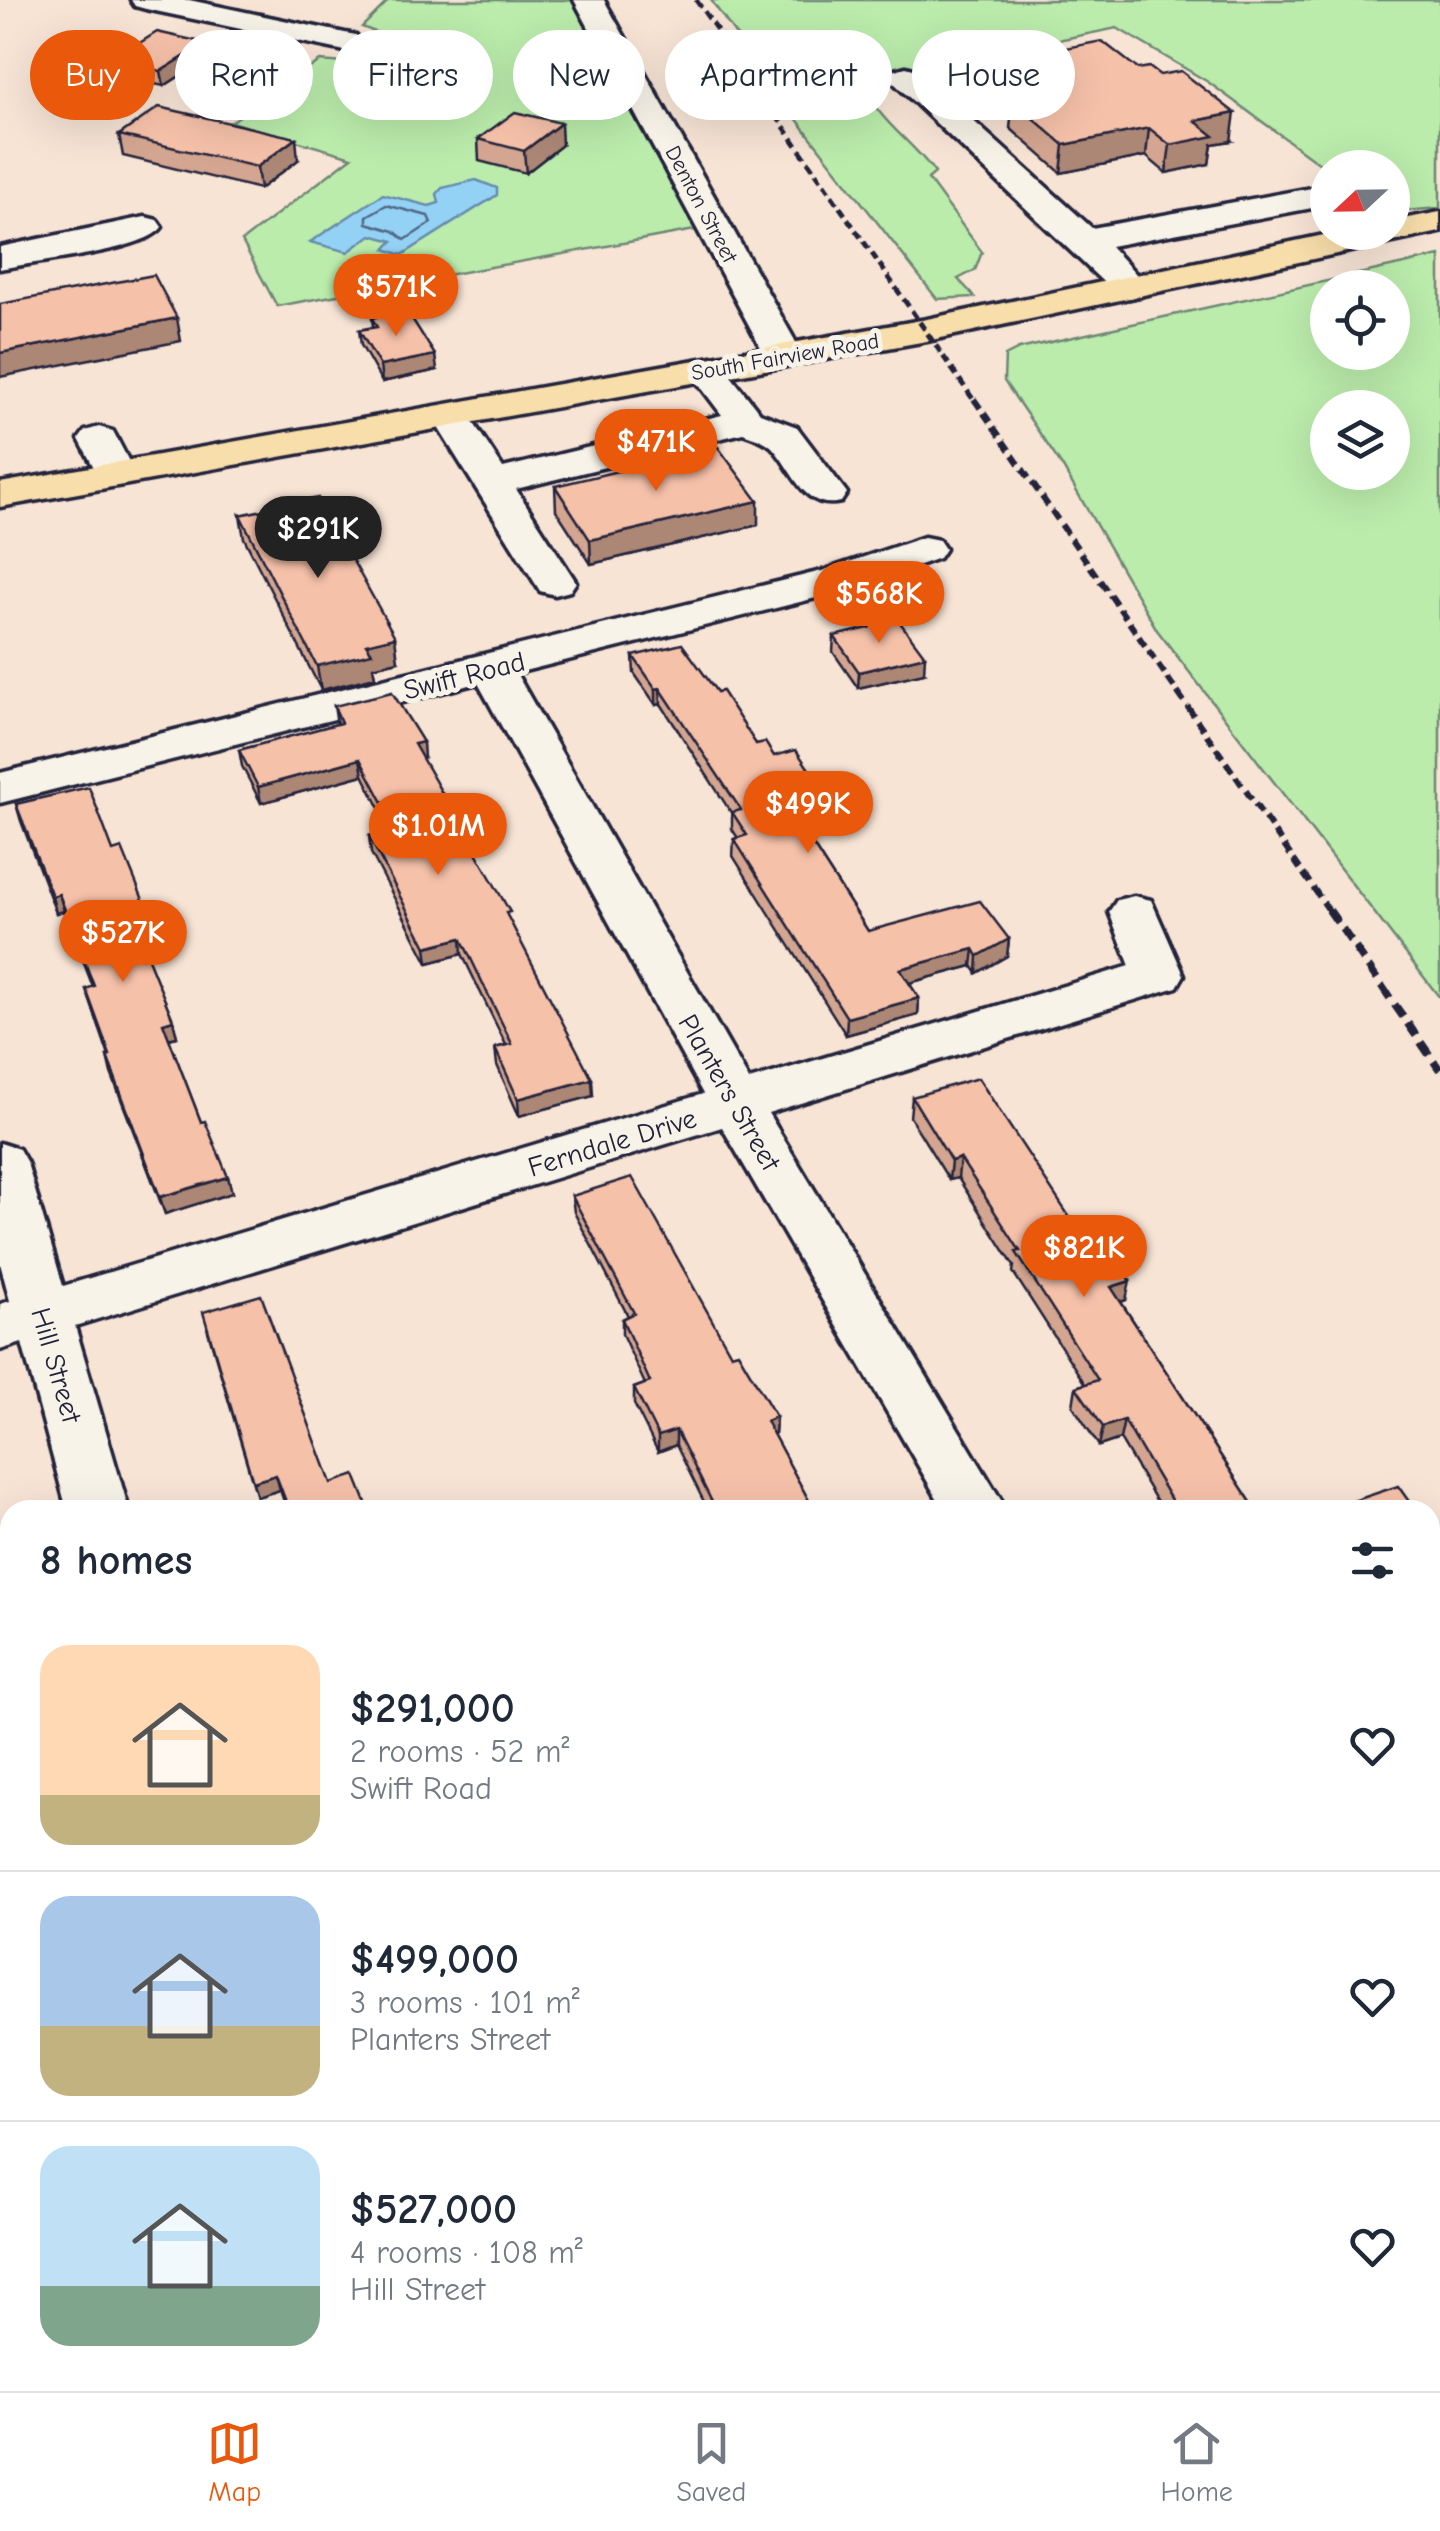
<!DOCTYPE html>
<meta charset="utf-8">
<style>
:root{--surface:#fff;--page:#f6f6f7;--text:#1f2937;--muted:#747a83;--line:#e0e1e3;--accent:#ea580c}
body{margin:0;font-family:"Comic Neue",sans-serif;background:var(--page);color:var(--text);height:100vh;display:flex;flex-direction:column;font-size:38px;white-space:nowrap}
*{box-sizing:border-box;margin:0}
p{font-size:32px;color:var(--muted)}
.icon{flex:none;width:55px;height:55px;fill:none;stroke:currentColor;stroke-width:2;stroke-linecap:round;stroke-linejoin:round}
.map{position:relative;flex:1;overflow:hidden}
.panel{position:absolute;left:0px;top:1500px;width:1440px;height:892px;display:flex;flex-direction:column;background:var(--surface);border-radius:30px 30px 0 0;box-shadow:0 10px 40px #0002}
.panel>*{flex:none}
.hud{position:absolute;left:30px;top:30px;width:1380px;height:90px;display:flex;gap:20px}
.needle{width:65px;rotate:248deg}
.controls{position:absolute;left:1310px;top:150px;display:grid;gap:20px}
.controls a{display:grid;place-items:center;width:100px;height:100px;border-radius:50%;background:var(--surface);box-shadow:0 10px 40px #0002;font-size:50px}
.price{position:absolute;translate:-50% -85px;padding:0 22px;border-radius:35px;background:var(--accent);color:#fff;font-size:32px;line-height:65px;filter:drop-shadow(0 2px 5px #0008)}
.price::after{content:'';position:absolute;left:50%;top:60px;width:30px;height:22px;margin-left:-15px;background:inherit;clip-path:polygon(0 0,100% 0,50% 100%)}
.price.active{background:#222;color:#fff}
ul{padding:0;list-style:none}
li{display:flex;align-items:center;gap:30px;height:250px;padding:0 40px}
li+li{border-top:2px solid var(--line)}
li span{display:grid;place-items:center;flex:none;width:280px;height:200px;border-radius:30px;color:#555}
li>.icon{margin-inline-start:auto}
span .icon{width:120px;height:120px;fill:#fffc;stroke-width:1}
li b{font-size:42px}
h2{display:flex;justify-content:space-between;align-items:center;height:120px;padding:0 40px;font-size:42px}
.tag{padding:0 35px;border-radius:45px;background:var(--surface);box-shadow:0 10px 40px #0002;font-size:35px;line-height:90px}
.tag.active{background:var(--accent);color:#fff}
.dock{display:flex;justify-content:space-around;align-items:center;height:140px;border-top:2px solid var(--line);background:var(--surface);font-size:28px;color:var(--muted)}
.dock a{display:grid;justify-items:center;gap:5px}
.dock .active{color:var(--accent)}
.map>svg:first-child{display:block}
.green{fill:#bbecac;stroke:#6e8774;stroke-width:2.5;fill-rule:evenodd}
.water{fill:#94d2f5;stroke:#668cab;stroke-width:2.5}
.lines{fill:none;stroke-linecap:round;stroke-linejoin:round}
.shore{stroke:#506885;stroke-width:2.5}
.minor-casing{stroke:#22223b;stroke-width:7}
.major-casing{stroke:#22223b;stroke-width:7}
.minor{fill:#f7f3e8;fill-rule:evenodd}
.major{fill:#f8deab;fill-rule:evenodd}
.rail-far2{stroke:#22223b;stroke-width:5;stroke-dasharray:9 5;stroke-linecap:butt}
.rail-far1{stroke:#22223b;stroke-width:6;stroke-dasharray:11 6;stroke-linecap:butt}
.rail{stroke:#22223b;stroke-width:8;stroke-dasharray:15 8;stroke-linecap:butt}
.wall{fill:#d4a691;stroke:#22223b;stroke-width:2.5}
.shaded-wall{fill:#ac8776;stroke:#22223b;stroke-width:2.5}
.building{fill:#f6c1a9;stroke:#22223b;stroke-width:2.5}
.labels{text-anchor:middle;stroke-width:10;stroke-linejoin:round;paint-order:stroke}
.far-street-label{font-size:22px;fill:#22223b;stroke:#f7f3e8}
.street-label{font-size:28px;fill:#22223b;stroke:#f7f3e8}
</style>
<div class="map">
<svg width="1440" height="2391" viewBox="0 0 1440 2391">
<rect width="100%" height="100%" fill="#f7e4d5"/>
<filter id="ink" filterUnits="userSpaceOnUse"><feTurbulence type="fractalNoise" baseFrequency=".01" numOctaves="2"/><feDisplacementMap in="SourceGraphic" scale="20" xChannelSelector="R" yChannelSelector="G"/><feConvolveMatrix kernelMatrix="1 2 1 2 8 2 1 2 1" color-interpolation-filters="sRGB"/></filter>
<g filter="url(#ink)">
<g class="green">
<path d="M 389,0 L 575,0 L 700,229 L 277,306 L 242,241 L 352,157 L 231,122 L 320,61 L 356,64 L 385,54 L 390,46 L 388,37 L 362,27 Z"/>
<path d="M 711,0 L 1440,0 L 1440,208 L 1403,211 L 1393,208 L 1392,168 L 1327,169 L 1208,82 L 1117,28 L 862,80 C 875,120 911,139 935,173 L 928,179 L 982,252 L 975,270 L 958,279 L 975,297 L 937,299 L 778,95 Z"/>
<path d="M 1440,256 L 1440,998 L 1157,630 L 1062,466 L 1004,381 L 1005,356 L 1019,349 ZM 1328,288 L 1392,288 L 1392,352 L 1328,352 ZM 1328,408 L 1392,408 L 1392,472 L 1328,472 Z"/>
</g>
<path class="water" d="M 476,180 L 497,188 L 497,195 L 402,255 L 385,249 L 393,241 L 371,235 L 348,252 L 310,242 L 383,194 L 429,206 L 439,203 L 437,194 L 442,188 Z"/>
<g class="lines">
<path class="shore" d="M 386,205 L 428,216 L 431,223 L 405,240 L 394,231 L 367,223 L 367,216 Z"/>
<defs>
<g id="minor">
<path d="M 131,0 L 189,0 L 345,33 L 356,35 L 361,42 L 356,49 L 345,51 L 146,9 L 135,6 Z"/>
<path d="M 574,0 L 604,0 L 803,355 L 797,363 L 784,366 L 771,363 L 765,355 Z"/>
<path d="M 906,67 L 917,70 L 1092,228 L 1328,185 L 1328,205 L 1110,246 L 1148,287 L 1143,295 L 1130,298 L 1117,295 L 895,84 L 890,77 L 895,70 Z"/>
<path d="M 145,217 L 157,220 L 162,227 C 146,251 32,262 0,269 L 0,247 Z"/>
<path d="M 707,359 L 720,362 L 760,413 L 797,427 L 847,493 L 841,502 C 803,511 794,471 772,447 C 765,440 753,437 743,433 L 516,489 L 576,582 L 570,591 L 555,595 L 540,591 L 431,416 L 436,408 L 450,404 L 464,408 L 503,468 L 722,415 L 688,370 L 694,362 Z"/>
<path d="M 99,427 L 113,431 L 135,473 L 129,481 L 115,485 L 101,481 L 79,439 L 85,431 Z"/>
<path d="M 924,537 L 939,540 L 945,549 L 939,558 L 852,589 L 516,673 L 749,1080 L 1130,966 L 1109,912 L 1117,900 L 1134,896 L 1151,900 L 1184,975 L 1177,987 L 768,1113 L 1007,1510 L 944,1510 L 722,1127 L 75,1326 L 129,1510 L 67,1510 L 22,1343 L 0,1350 L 0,1304 L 10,1301 L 0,1263 L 0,1143 L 19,1149 L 27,1163 L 63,1286 L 703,1094 L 478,683 L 0,803 L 0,773 L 822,571 Z"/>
<path d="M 1430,2240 L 1440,2244 L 1440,2335 L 1430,2331 Z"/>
<path d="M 307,2382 L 387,2382 L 389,2391 L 309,2391 Z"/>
</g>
<path id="major" d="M 1440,212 L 1440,232 L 927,341 L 0,507 L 0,483 L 927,319 L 1338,232 L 1392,232 L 1392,221 Z"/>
</defs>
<use href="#minor" class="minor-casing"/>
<use href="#major" class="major-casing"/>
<use href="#minor" class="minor"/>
<use href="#major" class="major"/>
<path class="rail-far2" d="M 696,0 L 975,402"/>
<path class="rail-far1" d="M 974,399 L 1330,912"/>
<path class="rail" d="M 1329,910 L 1440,1070"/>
</g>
<g class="wall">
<path d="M 206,43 L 208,58 L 164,86 L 113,76 L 111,61 Z"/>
<path d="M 1008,59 L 1231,141 L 1212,144 L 1209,164 L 1166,173 L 1146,156 L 1061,173 L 1010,128 L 1013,101 L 1022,99 L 1006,86 Z"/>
<path d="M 119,135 L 298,160 L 260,189 L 123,156 Z"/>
<path d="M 478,139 L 562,145 L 526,173 L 479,161 Z"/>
<path d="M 372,318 L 437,370 L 382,382 L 361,345 L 359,330 L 373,327 Z"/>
<path d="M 555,486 L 758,525 L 591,564 L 556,510 Z"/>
<path d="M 240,515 L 398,661 L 373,667 L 375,677 L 321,690 L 244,538 Z"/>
<path d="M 834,636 L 924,673 L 858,688 L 833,652 Z"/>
<path d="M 633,656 L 774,756 L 821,803 L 791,811 L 868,931 L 1009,939 L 1007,956 L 977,973 L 972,966 L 909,983 L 919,998 L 918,1015 L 846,1035 L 733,856 L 734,839 L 738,838 L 732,829 L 732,814 L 661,704 L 656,705 L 634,673 Z"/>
<path d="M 334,706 L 424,758 L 422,759 L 510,922 L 593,1096 L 519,1116 L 497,1065 L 495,1048 L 506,1045 L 462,954 L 428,963 L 371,853 L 369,836 L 391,830 L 363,775 L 261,803 L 242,766 L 239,750 L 337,724 Z"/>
<path d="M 16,804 L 113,851 L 158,944 L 143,948 L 173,1020 L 177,1037 L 169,1039 L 201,1122 L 228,1177 L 232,1193 L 165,1214 L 111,1073 L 107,1056 L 109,1056 L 86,989 L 93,987 L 64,911 L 56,913 L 21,821 Z"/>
<path d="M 912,1097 L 1080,1233 L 1126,1300 L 1121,1302 L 1256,1510 L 1162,1510 L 1120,1439 L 1099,1446 L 1073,1406 L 1076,1387 L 1085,1384 L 1013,1272 L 1014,1266 L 958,1178 L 949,1180 L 910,1117 Z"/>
<path d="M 572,1196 L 731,1354 L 776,1417 L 775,1433 L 773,1434 L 814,1510 L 708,1510 L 676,1445 L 658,1452 L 634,1404 L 634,1388 L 645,1384 L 622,1334 L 622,1319 L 628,1316 L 574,1212 Z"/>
<path d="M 207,1328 L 331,1483 L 369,1510 L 287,1510 L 280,1490 L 257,1497 Z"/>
<path d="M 1430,1746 L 1440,1761 L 1440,1931 L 1430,1915 Z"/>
<path d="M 1052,2382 L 1193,2382 L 1177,2391 L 1057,2391 Z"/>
</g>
<g class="shaded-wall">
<path d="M 206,43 L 208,58 L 164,86 L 161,71 Z"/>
<path d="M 1235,113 L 1231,141 L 1212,144 L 1209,164 L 1166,173 L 1170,145 L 1195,121 Z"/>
<path d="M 561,123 L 562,145 L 526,173 L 524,151 Z"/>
<path d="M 1149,128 L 1146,156 L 1061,173 L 1064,145 Z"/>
<path d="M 296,138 L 298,160 L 260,189 L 257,167 Z"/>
<path d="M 177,318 L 181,341 L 0,377 L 0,353 Z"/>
<path d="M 435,355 L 437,370 L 382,382 L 380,366 Z"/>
<path d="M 758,501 L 758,525 L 591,564 L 590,540 Z"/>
<path d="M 395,637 L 398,661 L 373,667 L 375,677 L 321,690 L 317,666 L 366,644 Z"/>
<path d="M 925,656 L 924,673 L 858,688 L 859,672 Z"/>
<path d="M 660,688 L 661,704 L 656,705 L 656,689 Z"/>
<path d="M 423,742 L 424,758 L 416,761 L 414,744 Z"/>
<path d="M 360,759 L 363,775 L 261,803 L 258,787 Z"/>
<path d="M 821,787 L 821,803 L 782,813 L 782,797 Z"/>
<path d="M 59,894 L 64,911 L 56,913 L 52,896 Z"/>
<path d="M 154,927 L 158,944 L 141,949 L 137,932 Z"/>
<path d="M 461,938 L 462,954 L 428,963 L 426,947 Z"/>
<path d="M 1009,939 L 1007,956 L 977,973 L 978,956 Z"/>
<path d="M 974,949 L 972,966 L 898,986 L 900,969 Z"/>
<path d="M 919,998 L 918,1015 L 846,1035 L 847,1018 Z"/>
<path d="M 173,1020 L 177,1037 L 167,1039 L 163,1023 Z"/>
<path d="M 592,1079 L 593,1096 L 519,1116 L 518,1099 Z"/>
<path d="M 960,1158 L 958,1178 L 949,1180 L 951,1161 Z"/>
<path d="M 228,1177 L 232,1193 L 165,1214 L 160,1197 Z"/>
<path d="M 1130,1281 L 1126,1300 L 1108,1306 L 1111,1287 Z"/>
<path d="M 776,1417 L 775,1433 L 766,1436 L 766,1421 Z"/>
<path d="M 1124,1420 L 1120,1439 L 1099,1446 L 1103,1427 Z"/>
<path d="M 676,1430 L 676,1445 L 658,1452 L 658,1436 Z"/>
<path d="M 276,1475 L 280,1490 L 257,1497 L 253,1482 Z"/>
<path d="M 1440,1713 L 1440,1727 L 1430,1731 L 1430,1717 Z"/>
<path d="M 0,1922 L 10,1959 L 10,1985 L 0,1933 Z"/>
<path d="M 10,2095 L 10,2110 L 0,2114 L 0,2099 Z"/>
<path d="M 10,2282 L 10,2297 L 0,2301 L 0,2286 Z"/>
<path d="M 117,2382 L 133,2382 L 123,2387 L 123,2391 L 119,2391 Z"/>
<path d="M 557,2382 L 579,2382 L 580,2386 L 569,2391 L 545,2391 L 544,2389 Z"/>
<path d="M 667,2382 L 668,2391 L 648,2391 Z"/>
<path d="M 1171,2382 L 1193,2382 L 1177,2391 L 1155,2391 Z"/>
</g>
<g class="building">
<path d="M 157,32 L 206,43 L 161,71 L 111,61 Z"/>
<path d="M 1102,41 L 1138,69 L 1149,67 L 1160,75 L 1181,71 L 1235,113 L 1195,121 L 1214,136 L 1170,145 L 1149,128 L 1064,145 L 1013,101 L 1034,97 L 1024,88 L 1040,85 L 1008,59 Z"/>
<path d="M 159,107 L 296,138 L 257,167 L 119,135 Z"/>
<path d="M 515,112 L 561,123 L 524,151 L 478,139 Z"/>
<path d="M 154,275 L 177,318 L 0,353 L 0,304 Z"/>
<path d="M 406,309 L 435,355 L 380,366 L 359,330 L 377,327 L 372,318 Z"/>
<path d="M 718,447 L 758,501 L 590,540 L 555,486 Z"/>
<path d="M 318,498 L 395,637 L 366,644 L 372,653 L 317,666 L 240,515 Z"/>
<path d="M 899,621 L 925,656 L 859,672 L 834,636 Z"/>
<path d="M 682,644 L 717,692 L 722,691 L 756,744 L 765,742 L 774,756 L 796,750 L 821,787 L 782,797 L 868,931 L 980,901 L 1009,939 L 978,956 L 974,949 L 900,969 L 919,998 L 847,1018 L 734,839 L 747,835 L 732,812 L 741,810 L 660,688 L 656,689 L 633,656 Z"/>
<path d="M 392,692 L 423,742 L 414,744 L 510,912 L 506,913 L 592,1079 L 518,1099 L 495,1048 L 512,1044 L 461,938 L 426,947 L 369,836 L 397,829 L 360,759 L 258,787 L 239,750 L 341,723 L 334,706 Z"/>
<path d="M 89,787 L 113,851 L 122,848 L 154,927 L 137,932 L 173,1020 L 163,1023 L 201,1122 L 205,1121 L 228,1177 L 160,1197 L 107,1056 L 110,1055 L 86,989 L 94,986 L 59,894 L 52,896 L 16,804 Z"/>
<path d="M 978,1078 L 1080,1233 L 1095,1228 L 1130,1281 L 1111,1287 L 1256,1510 L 1177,1510 L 1124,1420 L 1103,1427 L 1076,1387 L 1098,1380 L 1016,1252 L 1020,1251 L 960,1158 L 951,1161 L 912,1097 Z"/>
<path d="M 632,1177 L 731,1354 L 738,1352 L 776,1417 L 766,1421 L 814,1510 L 716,1510 L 676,1430 L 658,1436 L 634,1388 L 650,1382 L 622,1319 L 634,1313 L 572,1196 Z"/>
<path d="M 261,1295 L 331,1483 L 355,1475 L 369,1510 L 289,1510 L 276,1475 L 253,1482 L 203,1312 Z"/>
<path d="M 1398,1486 L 1415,1510 L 1326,1510 Z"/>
<path d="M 1430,1651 L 1440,1665 L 1440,1713 L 1430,1717 Z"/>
<path d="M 1430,1746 L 1440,1761 L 1440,1901 L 1430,1885 Z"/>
<path d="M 0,1933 L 10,1985 L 10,2095 L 0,2099 Z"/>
<path d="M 10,2166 L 10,2282 L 0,2286 L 0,2169 Z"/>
<path d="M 10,2366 L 10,2382 L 117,2382 L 119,2391 L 2,2391 L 0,2370 Z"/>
<path d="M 543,2382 L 557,2382 L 544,2389 Z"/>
<path d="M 582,2382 L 667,2382 L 648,2391 L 585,2391 Z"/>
<path d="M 1066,2382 L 1171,2382 L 1155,2391 L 1071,2391 Z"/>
</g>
</g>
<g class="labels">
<g class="far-street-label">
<text transform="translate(702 204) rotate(62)" y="8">Denton Street</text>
<text transform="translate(785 356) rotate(-10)" y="8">South Fairview Road</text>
</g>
<g class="street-label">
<text transform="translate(464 675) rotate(-14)" y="10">Swift Road</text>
<text transform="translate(730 1092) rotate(60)" y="10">Planters Street</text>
<text transform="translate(612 1142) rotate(-17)" y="10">Ferndale Drive</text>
<text transform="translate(57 1365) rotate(74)" y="10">Hill Street</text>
</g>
</g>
</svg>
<div class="controls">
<a><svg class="needle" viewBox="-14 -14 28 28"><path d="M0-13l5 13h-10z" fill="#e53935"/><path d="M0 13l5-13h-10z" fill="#747a83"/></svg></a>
<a><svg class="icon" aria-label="locate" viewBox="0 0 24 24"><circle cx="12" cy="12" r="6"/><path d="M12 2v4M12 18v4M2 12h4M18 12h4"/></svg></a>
<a><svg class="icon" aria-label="layers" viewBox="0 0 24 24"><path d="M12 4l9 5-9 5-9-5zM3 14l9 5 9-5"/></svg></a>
</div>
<b class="price" style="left:396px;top:339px">$571K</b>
<b class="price" style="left:656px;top:494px">$471K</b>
<b class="price active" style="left:318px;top:581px">$291K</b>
<b class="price" style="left:879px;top:646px">$568K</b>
<b class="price" style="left:808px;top:856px">$499K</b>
<b class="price" style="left:438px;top:878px">$1.01M</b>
<b class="price" style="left:123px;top:985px">$527K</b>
<b class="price" style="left:1084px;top:1300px">$821K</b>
<div class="hud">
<a class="tag active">Buy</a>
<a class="tag">Rent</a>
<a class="tag">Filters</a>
<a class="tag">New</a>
<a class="tag">Apartment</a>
<a class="tag">House</a>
</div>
<section class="panel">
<h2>8 homes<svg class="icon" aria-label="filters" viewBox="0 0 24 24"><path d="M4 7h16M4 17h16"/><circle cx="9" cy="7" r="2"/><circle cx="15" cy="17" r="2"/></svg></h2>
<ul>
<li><span style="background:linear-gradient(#ffd9b3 75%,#c2b280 0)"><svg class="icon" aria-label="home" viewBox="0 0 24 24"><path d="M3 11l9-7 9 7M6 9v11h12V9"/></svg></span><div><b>$291,000</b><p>2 rooms · 52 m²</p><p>Swift Road</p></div><svg class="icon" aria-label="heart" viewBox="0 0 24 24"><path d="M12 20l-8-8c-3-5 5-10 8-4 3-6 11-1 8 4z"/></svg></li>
<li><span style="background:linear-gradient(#a9c7e8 65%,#c2b280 0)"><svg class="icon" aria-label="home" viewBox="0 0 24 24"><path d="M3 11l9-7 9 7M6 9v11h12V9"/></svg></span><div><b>$499,000</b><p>3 rooms · 101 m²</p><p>Planters Street</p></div><svg class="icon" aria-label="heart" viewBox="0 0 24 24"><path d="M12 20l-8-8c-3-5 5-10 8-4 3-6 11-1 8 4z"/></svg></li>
<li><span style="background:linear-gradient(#bfe0f5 70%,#7fa58c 0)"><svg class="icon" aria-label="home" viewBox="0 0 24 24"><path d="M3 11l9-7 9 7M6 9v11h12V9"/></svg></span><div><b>$527,000</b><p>4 rooms · 108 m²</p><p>Hill Street</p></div><svg class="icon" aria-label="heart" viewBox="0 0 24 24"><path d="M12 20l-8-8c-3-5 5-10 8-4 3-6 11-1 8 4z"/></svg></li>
</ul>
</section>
</div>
<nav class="dock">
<a class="active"><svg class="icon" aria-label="map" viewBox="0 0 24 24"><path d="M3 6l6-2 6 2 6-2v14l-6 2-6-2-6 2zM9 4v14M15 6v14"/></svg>Map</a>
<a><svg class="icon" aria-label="saved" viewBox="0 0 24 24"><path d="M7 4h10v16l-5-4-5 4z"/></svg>Saved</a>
<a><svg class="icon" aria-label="home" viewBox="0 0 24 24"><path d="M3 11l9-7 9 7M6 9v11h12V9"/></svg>Home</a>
</nav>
